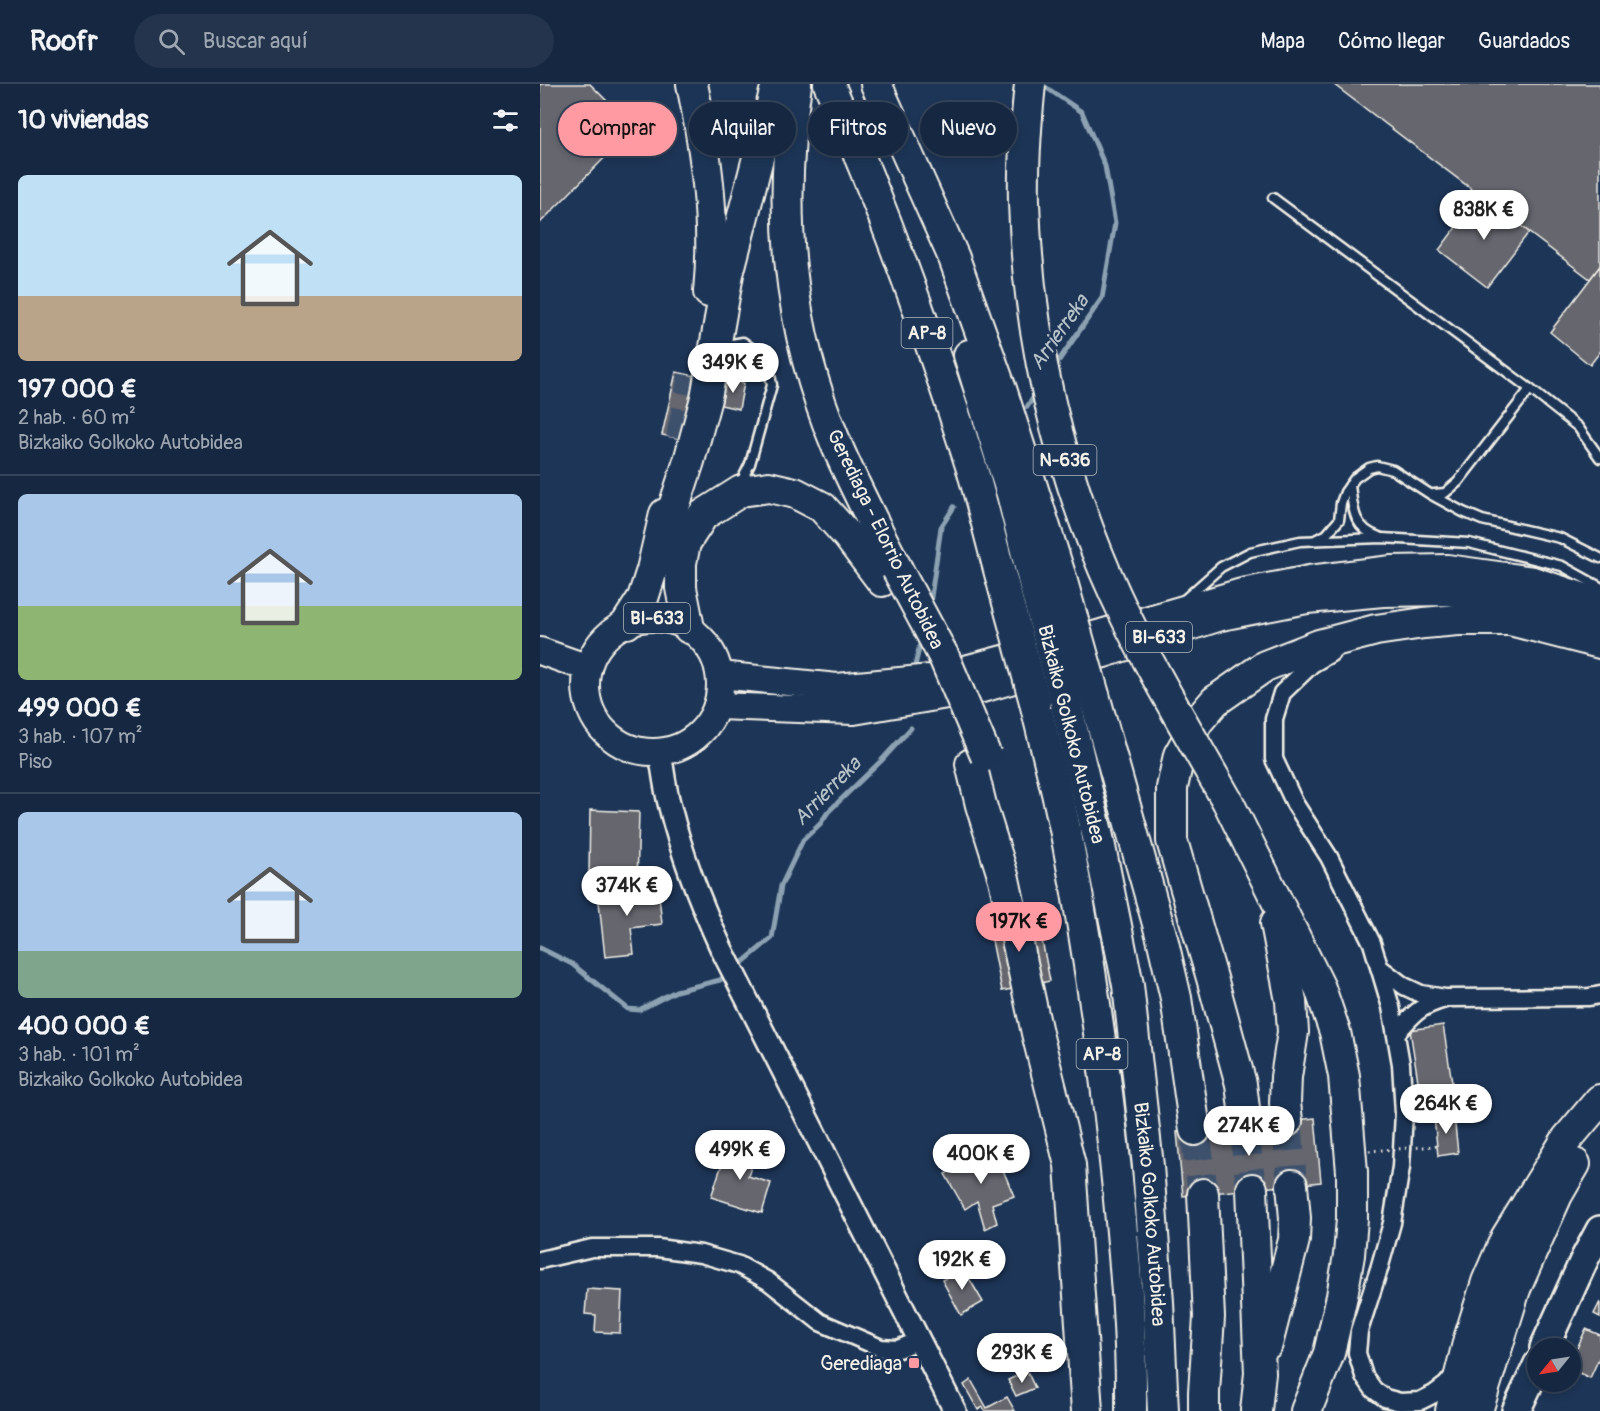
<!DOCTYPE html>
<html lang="es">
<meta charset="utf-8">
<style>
:root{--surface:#162841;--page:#23344c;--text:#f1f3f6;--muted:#9ea6b1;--line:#35445a;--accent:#ff9aa2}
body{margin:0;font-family:Pangolin,sans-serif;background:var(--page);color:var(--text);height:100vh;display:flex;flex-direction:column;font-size:22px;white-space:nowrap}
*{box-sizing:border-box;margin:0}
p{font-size:20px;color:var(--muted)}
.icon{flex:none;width:33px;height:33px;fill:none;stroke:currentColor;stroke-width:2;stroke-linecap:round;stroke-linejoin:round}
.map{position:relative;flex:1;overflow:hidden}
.side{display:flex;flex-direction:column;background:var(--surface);width:540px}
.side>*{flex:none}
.banner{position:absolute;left:18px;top:18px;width:570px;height:54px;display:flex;gap:12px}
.needle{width:39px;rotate:240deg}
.buttons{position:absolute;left:987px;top:1254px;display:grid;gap:12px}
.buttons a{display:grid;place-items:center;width:54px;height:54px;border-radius:50%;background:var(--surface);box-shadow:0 3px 9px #0003,0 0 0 2px var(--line);font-size:30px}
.price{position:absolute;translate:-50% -51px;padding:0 14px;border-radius:21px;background:#fff;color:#222;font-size:20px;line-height:39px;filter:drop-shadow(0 2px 3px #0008)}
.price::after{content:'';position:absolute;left:50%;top:36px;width:18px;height:14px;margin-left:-9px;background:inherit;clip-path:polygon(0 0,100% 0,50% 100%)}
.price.selected{background:var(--accent);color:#111}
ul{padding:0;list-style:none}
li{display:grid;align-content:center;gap:12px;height:318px;padding:0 18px}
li+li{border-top:2px solid var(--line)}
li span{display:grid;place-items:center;height:186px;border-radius:9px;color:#555}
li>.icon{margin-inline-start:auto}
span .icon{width:108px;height:108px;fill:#fffc;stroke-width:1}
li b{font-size:26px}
h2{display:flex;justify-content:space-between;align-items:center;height:72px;padding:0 18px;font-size:26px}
.tag{padding:0 21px;border-radius:27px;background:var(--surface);box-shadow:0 3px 9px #0003,0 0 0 2px var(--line);font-size:21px;line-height:54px}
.tag.selected{background:var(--accent);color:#111}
header{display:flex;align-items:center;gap:36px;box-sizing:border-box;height:84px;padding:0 30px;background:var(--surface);border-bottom:2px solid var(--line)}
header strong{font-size:28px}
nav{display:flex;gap:33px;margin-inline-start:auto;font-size:21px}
.search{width:420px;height:54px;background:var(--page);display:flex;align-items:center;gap:15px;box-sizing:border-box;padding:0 21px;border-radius:33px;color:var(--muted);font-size:22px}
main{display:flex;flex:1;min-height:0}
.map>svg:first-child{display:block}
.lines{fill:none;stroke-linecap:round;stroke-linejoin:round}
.stream{stroke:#8ca2b2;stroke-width:5}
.building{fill:#65666e;stroke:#f4f1e8;stroke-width:1.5}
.motorway-tunnel{stroke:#3d516d;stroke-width:30;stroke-dasharray:30 15;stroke-linecap:butt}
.service-casing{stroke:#f4f1e8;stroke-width:13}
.minor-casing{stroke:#f4f1e8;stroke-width:21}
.tertiary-casing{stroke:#f4f1e8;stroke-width:26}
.primary-casing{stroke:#f4f1e8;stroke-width:30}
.trunk-casing{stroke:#f4f1e8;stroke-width:32}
.motorway-casing{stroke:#f4f1e8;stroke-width:34}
.service{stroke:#1d3557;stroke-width:8}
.minor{stroke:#1d3557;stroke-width:16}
.tertiary{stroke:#1d3557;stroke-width:21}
.primary{stroke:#1d3557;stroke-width:26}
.trunk{stroke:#1d3557;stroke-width:27}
.motorway{stroke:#1d3557;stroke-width:30}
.motorway-bridge-casing{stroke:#f4f1e8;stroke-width:34;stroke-linecap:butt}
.path-bridge{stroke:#f4f1e8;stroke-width:3;stroke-dasharray:1.5 4.5;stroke-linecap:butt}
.motorway-bridge{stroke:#1d3557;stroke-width:30}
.poi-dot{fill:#ff9aa2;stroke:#1d3557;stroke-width:2}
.labels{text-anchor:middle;stroke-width:6;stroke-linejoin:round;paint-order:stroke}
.shield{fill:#1d3557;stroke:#b4b9bc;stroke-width:1.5}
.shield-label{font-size:18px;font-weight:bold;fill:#f4f1e8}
.street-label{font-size:20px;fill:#f4f1e8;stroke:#1d3557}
.poi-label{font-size:20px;fill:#f4f1e8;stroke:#1d3557;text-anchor:end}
.water-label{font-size:21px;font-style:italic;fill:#b7c3c8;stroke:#1d3557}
</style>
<header>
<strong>Roofr</strong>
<div class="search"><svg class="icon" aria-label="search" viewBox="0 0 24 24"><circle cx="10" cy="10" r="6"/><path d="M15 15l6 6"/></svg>Buscar aquí</div>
<nav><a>Mapa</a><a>Cómo llegar</a><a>Guardados</a></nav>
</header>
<main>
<section class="side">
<h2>10 viviendas<svg class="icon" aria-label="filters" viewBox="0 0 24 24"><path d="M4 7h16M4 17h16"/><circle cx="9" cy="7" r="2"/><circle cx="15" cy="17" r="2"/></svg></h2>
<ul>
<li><span style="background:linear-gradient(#bfe0f5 65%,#b9a48a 0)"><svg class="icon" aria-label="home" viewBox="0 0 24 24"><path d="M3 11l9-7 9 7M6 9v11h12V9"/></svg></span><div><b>197 000 €</b><p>2 hab. · 60 m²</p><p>Bizkaiko Golkoko Autobidea</p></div></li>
<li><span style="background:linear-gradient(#a9c7e8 60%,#8fb573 0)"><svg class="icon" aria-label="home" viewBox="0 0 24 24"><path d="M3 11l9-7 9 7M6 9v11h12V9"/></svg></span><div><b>499 000 €</b><p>3 hab. · 107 m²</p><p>Piso</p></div></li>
<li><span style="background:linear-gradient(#a9c7e8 75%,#7fa58c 0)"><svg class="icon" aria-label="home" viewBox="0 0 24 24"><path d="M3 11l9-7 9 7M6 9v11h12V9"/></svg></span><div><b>400 000 €</b><p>3 hab. · 101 m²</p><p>Bizkaiko Golkoko Autobidea</p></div></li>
</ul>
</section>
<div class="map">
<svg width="1060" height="1327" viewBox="0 0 1060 1327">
<rect width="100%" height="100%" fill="#1d3557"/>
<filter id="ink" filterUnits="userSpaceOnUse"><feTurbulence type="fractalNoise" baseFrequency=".0167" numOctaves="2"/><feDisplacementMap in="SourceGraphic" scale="12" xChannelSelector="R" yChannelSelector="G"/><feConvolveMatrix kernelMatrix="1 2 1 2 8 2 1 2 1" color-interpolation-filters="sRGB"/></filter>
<g filter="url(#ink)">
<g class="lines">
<g class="stream">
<path d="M 501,0 L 542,28 L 565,82 L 575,139 L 562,214 L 513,285"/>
<path d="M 487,323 L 498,307"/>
<path d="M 390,520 L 401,443 L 414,423"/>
<path d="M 374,586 L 381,556"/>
<path d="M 0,864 L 32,880 L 88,925 L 99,926 L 136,907 L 180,896 L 189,889"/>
<path d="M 197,883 L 232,854 L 241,802 L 263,756 L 280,740 L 288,728 L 341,677 L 371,644"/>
</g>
</g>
<g class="building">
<path d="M 0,0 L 50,0 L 94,44 L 0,139 Z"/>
<path d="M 793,0 L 1060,0 L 1060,182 L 1050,195 Z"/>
<path d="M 940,111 L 989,148 L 947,203 L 899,166 Z"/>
<path d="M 1060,182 L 1060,268 L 1050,281 L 1010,248 Z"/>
<path d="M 136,288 L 164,294 L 151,357 L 122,351 Z"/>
<path d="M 186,296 L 204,299 L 199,325 L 181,321 Z"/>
<path d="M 50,726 L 99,728 L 97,800 L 69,800 L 49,789 Z"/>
<path d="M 118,803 L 122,840 L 91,844 L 94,870 L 65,873 L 58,809 Z"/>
<path d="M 497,831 L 510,897 L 462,907 L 449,841 Z"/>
<path d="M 903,941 L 916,1024 L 883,1029 L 870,946 Z"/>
<path d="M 914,1031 L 918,1069 L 898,1072 L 894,1033 Z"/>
<path d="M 775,1034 L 781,1098 L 643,1112 L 637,1048 Z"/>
<path d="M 189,1059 L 216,1068 L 208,1092 L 231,1099 L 222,1129 L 171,1113 Z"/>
<path d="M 449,1064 L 463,1086 L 474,1112 L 452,1120 L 457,1139 L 445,1145 L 437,1117 L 425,1125 L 405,1090 Z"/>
<path d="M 423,1184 L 443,1218 L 421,1231 L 402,1196 Z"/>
<path d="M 47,1205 L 82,1207 L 80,1249 L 55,1248 L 56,1231 L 45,1230 Z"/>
<path d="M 1060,1218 L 1060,1233 L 1054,1230 Z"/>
<path d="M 1046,1245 L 1060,1251 L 1060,1272 L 1050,1294 L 1030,1285 L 1030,1279 Z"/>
<path d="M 487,1287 L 495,1304 L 476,1312 L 468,1296 Z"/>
<path d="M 431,1296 L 447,1324 L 467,1313 L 475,1327 L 445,1327 L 443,1323 L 438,1326 L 424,1301 Z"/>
</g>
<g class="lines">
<g class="motorway-tunnel">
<path d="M 141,355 L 153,292"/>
<path d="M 747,1037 L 752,1101"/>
<path d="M 706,1041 L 707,1075 L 712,1105"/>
<path d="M 655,1046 L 663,1110"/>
</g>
<defs>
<g id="service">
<path d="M 733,114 L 990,305 L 1038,343 L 1060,374"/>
<path d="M 180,264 L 192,260 L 203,258 L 221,271 L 229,285 L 232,301 L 210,380 L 200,400"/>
<path d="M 810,401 C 813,425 813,444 839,453"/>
<path d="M 894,410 L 905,409 L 918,398 L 990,305"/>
<path d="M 777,455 L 786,451 L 799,436 L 801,419 L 805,408 L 815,394 L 829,384 L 837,382 L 853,386 L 890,410 L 923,428 L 942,436 L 1020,454 L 1060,474"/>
<path d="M 645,515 L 681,483 L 710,468 L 760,457 L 842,454 L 929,459 L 1022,482 L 1060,503"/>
</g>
<g id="minor">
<path d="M 791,569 L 772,580 L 742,609 L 734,635 L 734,675 L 755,720 L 789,773 L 832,859 L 851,923 L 861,980 L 864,1029 L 861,1083 L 852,1139 L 839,1185 L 819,1247 L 817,1269 L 824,1292 L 834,1306 L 845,1314 L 860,1318 L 880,1317 L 894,1310 L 906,1301 L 915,1290"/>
<path d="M 839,883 L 864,902 L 881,910 L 905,914 L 1049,913 L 1060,911"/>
<path d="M 856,950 C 872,931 879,922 905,915"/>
<path d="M 0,1176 L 52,1164 L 118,1164 L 161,1170 L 199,1181 L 228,1197 L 280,1238 L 341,1264 L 358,1265 L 379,1256"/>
</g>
<path id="tertiary" d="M 120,668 C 123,686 125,705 130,723 C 142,772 161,820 182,866 L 415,1327"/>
<g id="primary">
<circle cx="113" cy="601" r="67"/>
<path d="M 0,567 L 48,584"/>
<path d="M 180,591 L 297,603 L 391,594 L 561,549 L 702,508 L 769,495 L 852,485 L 907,484 L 993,496 L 1060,518"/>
<path d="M 177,622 L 314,627 L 442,605 L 564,570 L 681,533 L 767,516 L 843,509 L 908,508 L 989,518 L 1060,541"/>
</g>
<g id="trunk">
<path d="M 1004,1264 L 1045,1174 L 1060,1146"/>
<path d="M 976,1327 L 998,1280"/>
</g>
<g id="motorway">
<path d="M 152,0 C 166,68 176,139 169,208"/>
<path d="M 256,0 C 238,126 247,244 297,362 C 315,404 336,444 357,485"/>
<path d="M 289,0 C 344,126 391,255 432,385 C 444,425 453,465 464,504"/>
<path d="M 336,0 L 414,174 L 461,305 L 521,494"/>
<path d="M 429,271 L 472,410 L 494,499"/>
<path d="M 121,449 L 131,432 L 149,377 L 166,314 L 188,190 L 237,0"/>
<path d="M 87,539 L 103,514 L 112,486 L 125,430"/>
<path d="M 149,544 L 141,504 L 141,479 L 145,459 L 163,431 L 201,407 L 229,403 L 255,409 L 282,423 L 308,452 L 342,497"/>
<path d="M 554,611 L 622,854 L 636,914 L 655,1046"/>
<path d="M 495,618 C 506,665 519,712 528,760 C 550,874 566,990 578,1105 C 585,1179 592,1253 591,1327"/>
<path id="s1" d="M 526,620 L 558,753 L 588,901 L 608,1082 L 618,1218 L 623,1327"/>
<path d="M 431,680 L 441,721 L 464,795 L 497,949 L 530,1081 L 547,1327"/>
<path d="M 688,718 L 780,904 L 795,948 L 804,992 L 812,1088 L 812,1135 L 809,1171 L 802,1212 L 789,1269 L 766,1327"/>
<path d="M 736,839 L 751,917 L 753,948 L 746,993 L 745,1019 L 747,1037"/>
<path d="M 706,1041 L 701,1000 L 672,894 L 632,757 L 632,704 L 639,671 L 658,637 L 675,617 L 725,582 L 779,561 L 836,546 L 884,539 L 918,536 L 970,536 L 1060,559"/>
<path d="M 712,1105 L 720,1289 L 716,1327"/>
<path d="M 663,1110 L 669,1233 L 664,1308 L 664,1327"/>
<path d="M 727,1260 L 754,1156 L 755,1134 L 752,1101"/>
<path d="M 911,1327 L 929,1255 L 947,1198 L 966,1154 L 1027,1055 L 1060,1016"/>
<path d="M 937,1327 L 975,1205 L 1017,1111 L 1035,1080"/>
</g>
</defs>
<use href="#service" class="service-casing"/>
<use href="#minor" class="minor-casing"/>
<use href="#tertiary" class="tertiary-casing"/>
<use href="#primary" class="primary-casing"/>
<use href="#trunk" class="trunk-casing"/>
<use href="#motorway" class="motorway-casing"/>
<use href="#service" class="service"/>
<use href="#minor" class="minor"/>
<use href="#tertiary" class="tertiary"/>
<use href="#primary" class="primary"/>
<use href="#trunk" class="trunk"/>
<use href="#motorway" class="motorway"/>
<defs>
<g id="motorway-bridge">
<path d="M 490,0 C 486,39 483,79 484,118 C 488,253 519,388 575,510 C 608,582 649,649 688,718"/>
<path d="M 357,485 L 404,573 L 446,672"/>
<path d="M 521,494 L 554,611"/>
<path d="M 494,499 L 526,620"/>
<path d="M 464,504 L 495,618"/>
</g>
</defs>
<use href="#motorway-bridge" class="motorway-bridge-casing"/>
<path class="path-bridge" d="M 829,1067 L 897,1062"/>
<use href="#motorway-bridge" class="motorway-bridge"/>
</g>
</g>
<rect class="poi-dot" x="368" y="1273" width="12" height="12" rx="3"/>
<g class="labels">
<g class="shield">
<rect x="361.5" y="234" width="51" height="30" rx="4.5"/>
<rect x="493.5" y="361" width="63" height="30" rx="4.5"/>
<rect x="84" y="519" width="66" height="30" rx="4.5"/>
<rect x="586" y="538" width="66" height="30" rx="4.5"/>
<rect x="536.5" y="955" width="51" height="30" rx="4.5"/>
</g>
<g class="shield-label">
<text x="387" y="255">AP-8</text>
<text x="525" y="382">N-636</text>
<text x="117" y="540">BI-633</text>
<text x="619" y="559">BI-633</text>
<text x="562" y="976">AP-8</text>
</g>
<g class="street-label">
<text transform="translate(346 455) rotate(64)" y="7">Gerediaga - Elorrio Autobidea</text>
<text transform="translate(532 650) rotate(76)" y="7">Bizkaiko Golkoko Autobidea</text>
<text dy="7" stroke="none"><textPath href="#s1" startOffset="518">Bizkaiko Golkoko Autobidea</textPath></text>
</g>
<g class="poi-label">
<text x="362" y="1286">Gerediaga</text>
</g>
<g class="water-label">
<text transform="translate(519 248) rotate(-55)" y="7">Arrierreka</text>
<text transform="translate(287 707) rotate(-46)" y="7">Arrierreka</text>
</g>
</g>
</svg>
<div class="buttons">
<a><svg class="needle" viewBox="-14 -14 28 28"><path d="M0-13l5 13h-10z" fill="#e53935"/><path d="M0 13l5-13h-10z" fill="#9ea6b1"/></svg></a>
</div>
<b class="price" style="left:944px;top:157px">838K €</b>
<b class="price" style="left:193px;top:310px">349K €</b>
<b class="price" style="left:87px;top:833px">374K €</b>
<b class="price selected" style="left:479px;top:869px">197K €</b>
<b class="price" style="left:906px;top:1051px">264K €</b>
<b class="price" style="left:709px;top:1073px">274K €</b>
<b class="price" style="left:200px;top:1097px">499K €</b>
<b class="price" style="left:441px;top:1101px">400K €</b>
<b class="price" style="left:422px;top:1207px">192K €</b>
<b class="price" style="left:482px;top:1300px">293K €</b>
<div class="banner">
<a class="tag selected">Comprar</a>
<a class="tag">Alquilar</a>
<a class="tag">Filtros</a>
<a class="tag">Nuevo</a>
</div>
</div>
</main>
